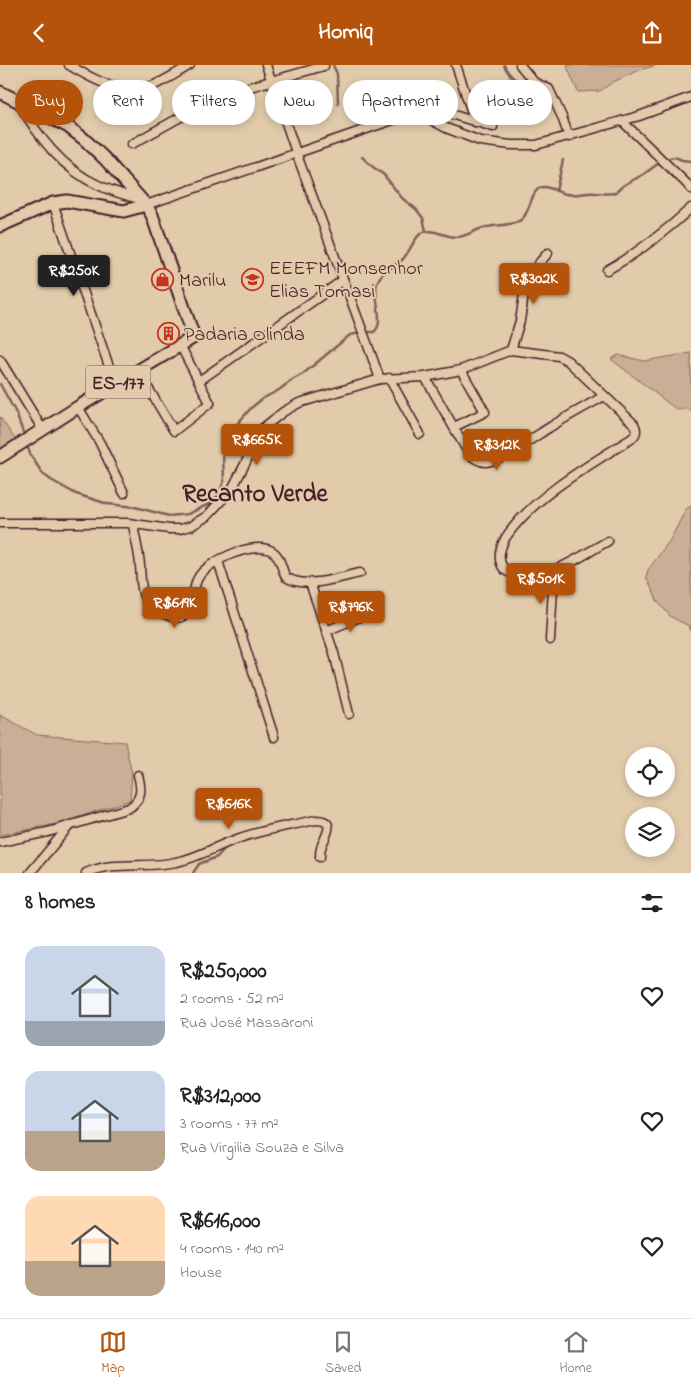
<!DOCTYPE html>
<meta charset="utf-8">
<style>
:root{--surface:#fff;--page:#f6f6f6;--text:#222;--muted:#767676;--line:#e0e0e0;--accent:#b45309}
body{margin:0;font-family:"Indie Flower",sans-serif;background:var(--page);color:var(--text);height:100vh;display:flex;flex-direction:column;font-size:19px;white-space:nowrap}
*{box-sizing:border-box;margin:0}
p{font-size:16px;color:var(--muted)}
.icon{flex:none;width:28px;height:28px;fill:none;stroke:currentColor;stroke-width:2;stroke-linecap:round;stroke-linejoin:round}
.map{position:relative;height:808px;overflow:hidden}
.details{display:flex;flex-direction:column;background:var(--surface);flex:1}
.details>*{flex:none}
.banner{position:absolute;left:15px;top:15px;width:661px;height:45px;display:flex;gap:10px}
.controls{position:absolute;left:625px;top:682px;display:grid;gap:10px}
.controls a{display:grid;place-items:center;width:50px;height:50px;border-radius:50%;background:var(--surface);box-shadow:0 2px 8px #0003;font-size:25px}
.price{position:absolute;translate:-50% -42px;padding:0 11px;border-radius:5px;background:var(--accent);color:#fff;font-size:16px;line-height:32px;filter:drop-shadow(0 1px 2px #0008)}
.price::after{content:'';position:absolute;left:50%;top:30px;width:15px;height:11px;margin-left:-8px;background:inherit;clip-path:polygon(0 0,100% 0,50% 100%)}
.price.active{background:#222;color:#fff}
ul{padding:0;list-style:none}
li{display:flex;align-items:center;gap:15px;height:125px;padding:0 25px}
li span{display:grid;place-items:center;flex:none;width:140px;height:100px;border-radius:15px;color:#555}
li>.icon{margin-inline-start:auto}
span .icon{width:60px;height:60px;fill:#fffc;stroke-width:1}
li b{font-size:21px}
h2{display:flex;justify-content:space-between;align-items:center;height:60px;padding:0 25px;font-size:21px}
.chip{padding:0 18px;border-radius:22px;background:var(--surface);box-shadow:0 2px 8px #0003;font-size:18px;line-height:45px}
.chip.active{background:var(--accent);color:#fff}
header{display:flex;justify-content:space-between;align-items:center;height:65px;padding:0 25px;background:var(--accent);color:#fff;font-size:22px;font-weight:700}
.tab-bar{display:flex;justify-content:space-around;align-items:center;height:70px;border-top:1px solid var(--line);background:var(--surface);font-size:14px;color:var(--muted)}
.tab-bar a{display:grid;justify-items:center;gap:2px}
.tab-bar .active{color:var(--accent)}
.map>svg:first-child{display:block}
.green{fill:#c8af96;stroke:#896760}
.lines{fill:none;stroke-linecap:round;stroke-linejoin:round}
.stream{stroke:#825f5a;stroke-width:2.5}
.minor-casing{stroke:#4a1f2b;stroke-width:11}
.primary-casing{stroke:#4a1f2b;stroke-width:15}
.minor{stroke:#e1cbab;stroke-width:8}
.primary{stroke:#e1cbab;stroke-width:11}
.labels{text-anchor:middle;stroke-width:4;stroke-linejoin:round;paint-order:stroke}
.shield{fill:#e1cbab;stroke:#775351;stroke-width:1}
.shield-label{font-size:19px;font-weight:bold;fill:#4a1f2b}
.poi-label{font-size:20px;fill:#4a1f2b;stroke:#e1cbab;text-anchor:start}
.district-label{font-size:25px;font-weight:bold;fill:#4a1f2b;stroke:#e1cbab}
</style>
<header><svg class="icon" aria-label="back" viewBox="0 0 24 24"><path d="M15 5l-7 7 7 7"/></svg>Homiq<svg class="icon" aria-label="share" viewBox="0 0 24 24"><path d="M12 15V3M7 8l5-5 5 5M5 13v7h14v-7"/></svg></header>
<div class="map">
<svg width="691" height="808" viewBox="0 0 691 808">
<rect width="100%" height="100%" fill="#e1cbab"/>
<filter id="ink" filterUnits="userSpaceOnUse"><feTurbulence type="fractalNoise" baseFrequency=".02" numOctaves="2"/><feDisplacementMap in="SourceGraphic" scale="10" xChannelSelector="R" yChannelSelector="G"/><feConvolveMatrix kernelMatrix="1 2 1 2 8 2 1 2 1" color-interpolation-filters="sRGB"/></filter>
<g filter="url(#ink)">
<g class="green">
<path d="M 567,0 L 657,0 L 640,5 L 613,17 L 600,26 L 578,27 L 568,4 Z"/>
<path d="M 691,288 L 691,345 L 681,344 L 677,345 L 611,294 L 618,290 L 644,296 Z"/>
<path d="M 0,352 L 19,380 L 0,391 Z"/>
<path d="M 691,441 L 691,566 L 689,561 L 671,552 L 658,537 L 646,512 L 648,505 L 670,475 L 686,444 Z"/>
<path d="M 0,650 L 37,670 L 125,677 L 132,709 L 130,735 L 61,758 L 0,770 Z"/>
</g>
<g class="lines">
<g class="stream">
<path d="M 333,0 L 337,9 L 338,39"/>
<path d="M 504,0 C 512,20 540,26 547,46"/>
<path d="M 362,92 L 373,102 L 384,110 L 402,133 L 416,144 L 423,153 L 426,166"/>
<path d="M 556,126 L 563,95"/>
<path d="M 0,319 L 16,348 L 25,373"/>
<path d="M 26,378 L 31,391 L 43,409 L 51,415 L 76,429 L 108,439 L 135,442 L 169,451 L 188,449 L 211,438 L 219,429 L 224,416 L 223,390 L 225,381 L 238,358 L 251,343 L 262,334 L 279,325 L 292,315 L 303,309 L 350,270 L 365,267 L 374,267 C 386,257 372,232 377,218 C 381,205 394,203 403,194 C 410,186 413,175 421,168 C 433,162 445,173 458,172 C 467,171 475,165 483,163 C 494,160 507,161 517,157 C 532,152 529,122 544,122 C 551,122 559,128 566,129 C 576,131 585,127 596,128 C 602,128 609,129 615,128 L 624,120 L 644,109 L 659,98 L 669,93 L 675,92 L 682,95 L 691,96"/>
<path d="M 193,808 L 199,799 L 217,792 L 228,780"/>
</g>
<defs>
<g id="minor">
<path d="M 69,0 C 92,14 121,30 149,22 C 164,17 177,8 190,0"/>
<path d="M 266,0 L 297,90 L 367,278 L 380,314"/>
<path d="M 456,0 L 475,57"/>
<path d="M 520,0 L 534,17 L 549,24 L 562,52 L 569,72"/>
<path d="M 18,37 C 38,71 62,104 98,120 C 111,126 125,130 139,134"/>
<path d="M 416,47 L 446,63 L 480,76 L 511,80 L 536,80 L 639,51 L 691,32"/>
<path d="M 622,56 L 686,118 L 691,124"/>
<path d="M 132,79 L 177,54 L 213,35 L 232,27 L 324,1"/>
<path d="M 53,138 L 115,319"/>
<path d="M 146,140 L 416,47 L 431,43 L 493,62"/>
<path d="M 607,205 C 638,188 666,166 691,143"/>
<path d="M 511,285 L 520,256 L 524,229 L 530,210 L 540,197 L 548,188"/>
<path d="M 0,295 L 43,365"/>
<path d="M 138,306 L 174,366 L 210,338 L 180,280"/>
<path d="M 425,312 L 469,389 C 474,393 479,397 486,397 C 501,396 533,373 547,364 C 566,352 585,342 604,331"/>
<path d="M 389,313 L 420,369"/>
<path d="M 199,316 L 343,215"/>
<path d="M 78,342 L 100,378 L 124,428"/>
<path d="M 454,362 L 485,347 L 461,305"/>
<path d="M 0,458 L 128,458 L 169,464 L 180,464 L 191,461 L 207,451 L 232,424 L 245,399 L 257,373 L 263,363 L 283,347 L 299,338 L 380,314 L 425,312 L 461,305 L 511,285 L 559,291 L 568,296 L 634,359 C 638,366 636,370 631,374 C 589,400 534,431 506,472 C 501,480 497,492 502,501 C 505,507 511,509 517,510 C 552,514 579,492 608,476"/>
<path d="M 133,459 C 135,473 139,487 140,500 C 141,511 140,524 145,534 C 148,542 168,552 177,553 C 182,553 186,549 189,545 C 195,538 192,523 198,513 C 207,496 254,475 272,486 C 281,491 281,504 286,512 C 305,525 340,512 360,508"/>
<path d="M 218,496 L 274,672"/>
<path d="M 310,518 L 334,588 L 349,649"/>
<path d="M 326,566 L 367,549"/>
<path d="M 550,575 L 554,506"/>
<path d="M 0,777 L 48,767 L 129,743 C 142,734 142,725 138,710"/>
<path d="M 30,808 L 70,760"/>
<path d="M 86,808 C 114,795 147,804 176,797 C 198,793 216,781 237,774 C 261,765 289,761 315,755 C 339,755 324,772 321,783 C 320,786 320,789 320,792"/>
</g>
<g id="primary">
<path d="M 0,27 L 67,61 L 84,74 L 105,94 L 146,140 L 152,150 L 194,272 L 78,342 L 0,392"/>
<path d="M 0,161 L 53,138 L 67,136 L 124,146 L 146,140"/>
</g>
</defs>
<use href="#minor" class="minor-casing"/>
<use href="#primary" class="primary-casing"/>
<use href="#minor" class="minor"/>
<use href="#primary" class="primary"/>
</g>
</g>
<defs>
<symbol id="shop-ring" viewBox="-11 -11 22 22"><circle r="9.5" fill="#e1cbab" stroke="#c8321e" stroke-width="1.5"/><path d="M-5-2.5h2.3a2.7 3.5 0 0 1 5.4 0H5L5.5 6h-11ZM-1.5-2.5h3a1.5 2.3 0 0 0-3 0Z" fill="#c8321e"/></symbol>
<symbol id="school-ring" viewBox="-11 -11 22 22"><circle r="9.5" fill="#e1cbab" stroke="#c8321e" stroke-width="1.5"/><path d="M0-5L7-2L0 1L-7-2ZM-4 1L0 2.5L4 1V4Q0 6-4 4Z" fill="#c8321e"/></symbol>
<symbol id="building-ring" viewBox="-11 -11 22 22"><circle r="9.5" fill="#e1cbab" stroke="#c8321e" stroke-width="1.5"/><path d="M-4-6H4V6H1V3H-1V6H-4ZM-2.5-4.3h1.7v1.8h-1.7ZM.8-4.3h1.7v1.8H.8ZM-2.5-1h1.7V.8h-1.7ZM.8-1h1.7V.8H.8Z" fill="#c8321e"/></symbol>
</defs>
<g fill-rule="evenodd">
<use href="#shop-ring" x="150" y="202" width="25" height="25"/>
<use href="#school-ring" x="240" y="202" width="25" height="25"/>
<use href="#building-ring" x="156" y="256" width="25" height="25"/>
</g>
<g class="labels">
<rect class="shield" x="85.5" y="300.5" width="65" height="33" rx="4"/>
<g class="shield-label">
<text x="118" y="324">ES-177</text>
</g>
<g class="poi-label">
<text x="269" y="209">EEEFM Monsenhor<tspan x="269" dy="23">Elias Tomasi</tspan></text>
<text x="179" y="221">Marilu</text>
<text x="184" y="275">Padaria Olinda</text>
</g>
<g class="district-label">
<text x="255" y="436">Recanto Verde</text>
</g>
</g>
</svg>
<div class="controls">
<a><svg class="icon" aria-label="locate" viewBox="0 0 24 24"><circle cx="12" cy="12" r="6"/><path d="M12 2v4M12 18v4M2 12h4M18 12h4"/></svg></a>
<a><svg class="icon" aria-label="layers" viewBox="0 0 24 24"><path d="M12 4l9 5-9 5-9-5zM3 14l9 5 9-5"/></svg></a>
</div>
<b class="price active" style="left:74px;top:232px">R$250K</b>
<b class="price" style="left:534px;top:240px">R$302K</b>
<b class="price" style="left:257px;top:401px">R$665K</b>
<b class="price" style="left:497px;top:406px">R$312K</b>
<b class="price" style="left:541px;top:540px">R$501K</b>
<b class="price" style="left:175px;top:564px">R$619K</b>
<b class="price" style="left:351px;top:568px">R$796K</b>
<b class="price" style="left:229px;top:765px">R$616K</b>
<div class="banner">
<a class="chip active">Buy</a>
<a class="chip">Rent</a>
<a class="chip">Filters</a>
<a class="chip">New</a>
<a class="chip">Apartment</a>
<a class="chip">House</a>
</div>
</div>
<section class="details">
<h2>8 homes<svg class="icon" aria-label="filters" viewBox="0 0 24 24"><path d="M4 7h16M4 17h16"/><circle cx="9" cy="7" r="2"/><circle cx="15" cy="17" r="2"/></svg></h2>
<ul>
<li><span style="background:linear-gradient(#c9d6e8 75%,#9aa5b1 0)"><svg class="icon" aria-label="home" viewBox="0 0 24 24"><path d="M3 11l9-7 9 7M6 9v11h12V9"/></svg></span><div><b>R$250,000</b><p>2 rooms · 52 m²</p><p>Rua José Massaroni</p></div><svg class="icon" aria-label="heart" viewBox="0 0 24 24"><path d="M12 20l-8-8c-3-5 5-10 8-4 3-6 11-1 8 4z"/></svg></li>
<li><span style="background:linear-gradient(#c9d6e8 60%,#b9a48a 0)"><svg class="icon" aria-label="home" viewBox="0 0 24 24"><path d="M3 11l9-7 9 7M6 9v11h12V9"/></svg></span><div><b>R$312,000</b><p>3 rooms · 77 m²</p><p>Rua Virgilia Souza e Silva</p></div><svg class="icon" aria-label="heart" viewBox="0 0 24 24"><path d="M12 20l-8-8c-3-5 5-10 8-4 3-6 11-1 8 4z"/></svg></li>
<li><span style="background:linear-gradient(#ffd9b3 65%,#b9a48a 0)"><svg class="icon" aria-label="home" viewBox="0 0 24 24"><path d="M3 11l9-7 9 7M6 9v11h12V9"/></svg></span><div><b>R$616,000</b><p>4 rooms · 140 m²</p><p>House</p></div><svg class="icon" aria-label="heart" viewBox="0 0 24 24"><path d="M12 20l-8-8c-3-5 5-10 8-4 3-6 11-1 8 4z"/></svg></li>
</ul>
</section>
<nav class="tab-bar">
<a class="active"><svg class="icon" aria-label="map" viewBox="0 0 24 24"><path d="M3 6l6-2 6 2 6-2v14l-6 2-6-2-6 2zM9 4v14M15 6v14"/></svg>Map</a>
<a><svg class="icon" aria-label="saved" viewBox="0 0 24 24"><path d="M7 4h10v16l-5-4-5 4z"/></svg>Saved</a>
<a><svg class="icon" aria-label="home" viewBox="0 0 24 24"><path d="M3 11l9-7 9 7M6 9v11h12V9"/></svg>Home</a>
</nav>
